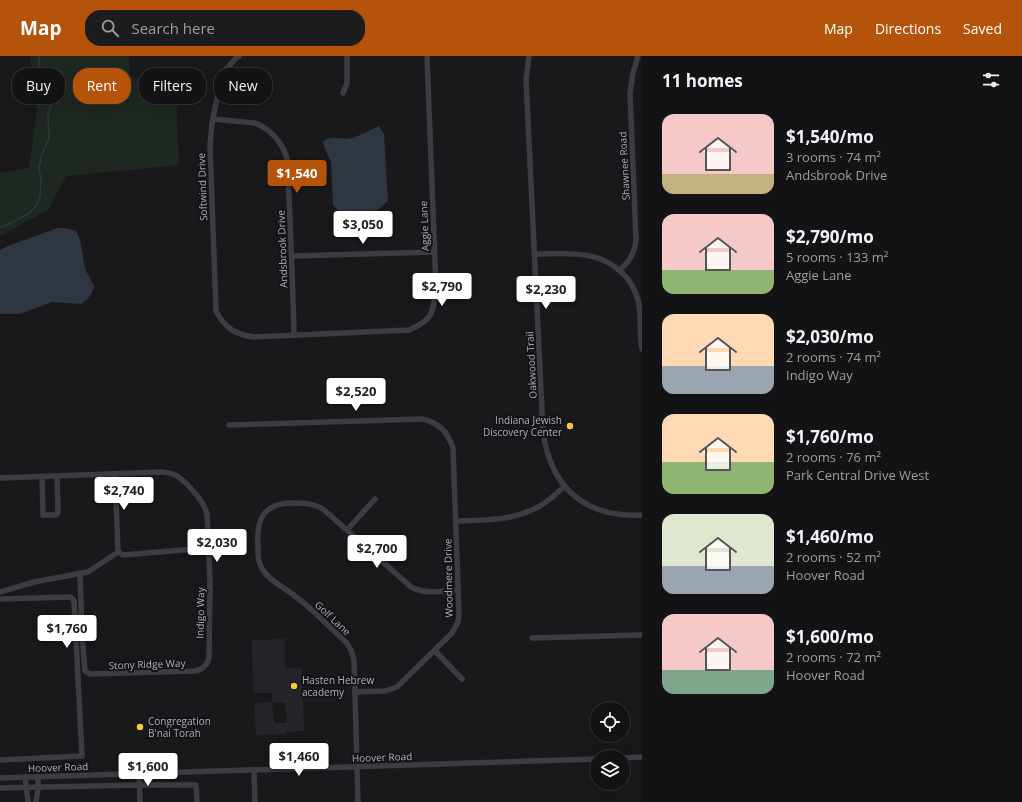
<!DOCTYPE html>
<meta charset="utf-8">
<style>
:root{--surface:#131315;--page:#1c1c1e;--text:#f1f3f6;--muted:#9d9ea0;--line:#323234;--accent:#b45309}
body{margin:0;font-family:"Open Sans",sans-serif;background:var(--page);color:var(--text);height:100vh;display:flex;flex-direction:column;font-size:15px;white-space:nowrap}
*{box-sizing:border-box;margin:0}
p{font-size:13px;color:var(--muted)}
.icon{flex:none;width:22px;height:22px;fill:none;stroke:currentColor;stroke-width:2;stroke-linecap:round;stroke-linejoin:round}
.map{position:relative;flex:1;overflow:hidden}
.panel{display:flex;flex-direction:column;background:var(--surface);width:380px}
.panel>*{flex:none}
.hud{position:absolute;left:12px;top:12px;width:380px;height:36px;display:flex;gap:8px}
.fabs{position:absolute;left:590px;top:646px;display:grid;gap:8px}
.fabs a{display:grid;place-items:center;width:40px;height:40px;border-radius:50%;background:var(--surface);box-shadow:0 4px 16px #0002,0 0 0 1px var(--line);font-size:20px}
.price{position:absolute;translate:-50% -34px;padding:0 9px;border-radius:4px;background:#fff;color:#222;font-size:13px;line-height:26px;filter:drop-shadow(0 1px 2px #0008)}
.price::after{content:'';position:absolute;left:50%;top:24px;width:12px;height:9px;margin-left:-6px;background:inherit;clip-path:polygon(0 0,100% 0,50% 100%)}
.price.selected{background:var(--accent);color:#fff}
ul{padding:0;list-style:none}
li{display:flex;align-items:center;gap:12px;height:100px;padding:0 20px}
li span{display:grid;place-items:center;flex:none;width:112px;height:80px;border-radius:12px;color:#555}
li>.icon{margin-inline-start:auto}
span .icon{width:48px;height:48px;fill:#fffc;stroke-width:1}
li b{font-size:17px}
h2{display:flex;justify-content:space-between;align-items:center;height:48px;padding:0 20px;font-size:17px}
.tag{padding:0 14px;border-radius:16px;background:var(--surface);box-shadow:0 4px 16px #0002,0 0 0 1px var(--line);font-size:14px;line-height:36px}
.tag.selected{background:var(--accent);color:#fff}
header{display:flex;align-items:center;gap:24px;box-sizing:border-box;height:56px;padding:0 20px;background:var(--accent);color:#fff}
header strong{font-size:19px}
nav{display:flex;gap:22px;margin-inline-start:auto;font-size:14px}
.search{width:280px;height:36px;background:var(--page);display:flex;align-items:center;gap:10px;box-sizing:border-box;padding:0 14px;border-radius:16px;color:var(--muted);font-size:15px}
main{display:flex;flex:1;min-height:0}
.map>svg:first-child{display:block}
.built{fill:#252529;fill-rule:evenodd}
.green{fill:#1e2720}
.water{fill:#2e3741}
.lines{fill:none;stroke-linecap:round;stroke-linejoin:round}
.stream{stroke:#2e3741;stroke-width:1.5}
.minor{stroke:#3c3c43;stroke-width:5.5}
.poi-dot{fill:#ffc82e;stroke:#141417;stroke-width:1.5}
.labels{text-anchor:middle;stroke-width:4;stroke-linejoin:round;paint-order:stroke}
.street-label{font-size:10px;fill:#abafbc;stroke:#141417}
.poi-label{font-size:10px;fill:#abafbc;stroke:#141417;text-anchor:start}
</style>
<header>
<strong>Map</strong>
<div class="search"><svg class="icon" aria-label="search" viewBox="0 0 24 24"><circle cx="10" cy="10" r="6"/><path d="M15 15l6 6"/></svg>Search here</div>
<nav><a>Map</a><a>Directions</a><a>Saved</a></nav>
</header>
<main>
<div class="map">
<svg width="642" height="746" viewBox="0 0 642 746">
<rect width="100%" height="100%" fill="#19191c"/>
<path class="built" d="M 285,583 L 285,613 L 302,611 L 304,675 L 287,676 L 286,675 L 286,678 L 256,679 L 254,647 L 272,646 L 272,637 L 253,637 L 252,584 ZM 272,646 L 285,647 L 287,667 L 274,667 Z"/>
<path class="green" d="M 30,0 L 129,0 L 130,19 L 176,38 L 179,109 L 66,120 L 48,154 L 0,180 L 0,117 L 29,112 L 37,55 Z"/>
<g class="water">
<path d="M 379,70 L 384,78 L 388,145 L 378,154 L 347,157 L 339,155 L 333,149 L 331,106 L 324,91 L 323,85 C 334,78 340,85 352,82 C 361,79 370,74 379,70 Z"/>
<path d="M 57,172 L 65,172 L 76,175 C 83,187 82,200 85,212 C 87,218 91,224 94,230 C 92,239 88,243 81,248 L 52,246 L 19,258 L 0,258 L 0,194 L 8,190 Z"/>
</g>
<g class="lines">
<path class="stream" d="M 0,172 L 28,158 L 36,150 L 40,141 L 41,124 L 39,112 L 42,98 L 49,83 L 48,59 L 54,38 L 52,29 L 40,13 L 39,0"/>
<g class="minor">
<path d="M 239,0 L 235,3 L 222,18 L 212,67 L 210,89 L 216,255 C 226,273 234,278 254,281 L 409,274 C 433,264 433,257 436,232 L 427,0"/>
<path d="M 529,0 L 526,24 L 543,376 C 551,432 585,462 642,459"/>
<path d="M 343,37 L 347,27 L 347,0"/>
<path d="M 213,63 L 255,67 C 270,73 280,84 286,99 C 289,108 288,130 289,141 C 291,187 293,233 294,279"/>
<path d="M 535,198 C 566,198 597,193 621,216 C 630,223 635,234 638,244 C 642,260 639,277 642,293"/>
<path d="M 292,200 L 434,196"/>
<path d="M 620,214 C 629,206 635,197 636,184 L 630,37 L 633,17 L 638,0"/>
<path d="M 229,369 L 422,363 C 438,366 448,376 453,392 L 459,558 L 458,566 L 452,577 L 397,631 L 385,635 L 355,636"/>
<path d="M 115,418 L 118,496"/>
<path d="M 42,420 L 43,459 L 56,459 L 58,457 L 57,420"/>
<path d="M 0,422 L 162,416 C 167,417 173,417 177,420 C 187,426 205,447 207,458 L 210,526 L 209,602 C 207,610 202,614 194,615 L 90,618 L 85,615 L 82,579 L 80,517"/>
<path d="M 456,465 C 487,464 517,465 543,448 C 551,443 558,436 565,430"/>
<path d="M 347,474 L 375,443"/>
<path d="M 118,496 L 123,499 L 207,492"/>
<path d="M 0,536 L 34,526 L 88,516 L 118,496"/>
<path d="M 0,543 L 70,541 L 74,544 L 82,700 L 0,704"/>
<path d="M 532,582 L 642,579"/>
<path d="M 435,595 L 462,623"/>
<path d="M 623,702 L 642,701"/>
<path d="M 254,714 L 255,746"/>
<path d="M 139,717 L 140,746"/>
<path d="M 25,721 L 28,746"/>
<path d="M 0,722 L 597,703"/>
<path d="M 0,732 L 139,729 L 196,729 L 197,746"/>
<path d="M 36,746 L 38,734 L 38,720"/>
<path d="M 358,746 L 354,604 L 351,594 L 346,586 C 329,571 314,554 296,541 C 286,532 270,526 263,514 C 258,507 258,499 258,491 C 256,463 263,447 293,447 C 304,447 313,447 323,453 L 411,531 C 425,539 443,535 458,534"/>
</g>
</g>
<g class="poi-dot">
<circle cx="570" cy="370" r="4"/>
<circle cx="294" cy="630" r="4"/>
<circle cx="140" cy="671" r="4"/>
</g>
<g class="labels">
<g class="street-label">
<text transform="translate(624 110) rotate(-93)" y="4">Shawnee Road</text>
<text transform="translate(202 131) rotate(-92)" y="4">Softwind Drive</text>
<text transform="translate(424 170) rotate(-92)" y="4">Aggie Lane</text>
<text transform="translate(282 193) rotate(-92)" y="4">Andsbrook Drive</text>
<text transform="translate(531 309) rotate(-93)" y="4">Oakwood Trail</text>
<text transform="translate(448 522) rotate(-91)" y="4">Woodmere Drive</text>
<text transform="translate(200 557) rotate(-89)" y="4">Indigo Way</text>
<text transform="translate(333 562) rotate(43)" y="4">Golf Lane</text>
<text transform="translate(147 608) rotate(-2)" y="4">Stony Ridge Way</text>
<text transform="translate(382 701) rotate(-2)" y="4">Hoover Road</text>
<text transform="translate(58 711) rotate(-2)" y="4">Hoover Road</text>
</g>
<g class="poi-label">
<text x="562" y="368" text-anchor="end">Indiana Jewish<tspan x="562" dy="12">Discovery Center</tspan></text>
<text x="302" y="628">Hasten Hebrew<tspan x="302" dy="12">academy</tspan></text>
<text x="148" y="669">Congregation<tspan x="148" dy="12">B'nai Torah</tspan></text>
</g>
</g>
</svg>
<div class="fabs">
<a><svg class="icon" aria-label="locate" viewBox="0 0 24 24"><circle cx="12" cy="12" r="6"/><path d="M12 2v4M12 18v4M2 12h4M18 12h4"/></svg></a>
<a><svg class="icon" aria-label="layers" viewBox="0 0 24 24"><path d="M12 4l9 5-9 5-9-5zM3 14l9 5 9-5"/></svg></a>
</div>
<b class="price selected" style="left:297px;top:138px">$1,540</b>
<b class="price" style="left:363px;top:189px">$3,050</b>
<b class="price" style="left:442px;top:251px">$2,790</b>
<b class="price" style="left:546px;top:254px">$2,230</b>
<b class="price" style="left:356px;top:356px">$2,520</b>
<b class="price" style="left:124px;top:455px">$2,740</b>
<b class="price" style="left:217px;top:507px">$2,030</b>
<b class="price" style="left:377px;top:513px">$2,700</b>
<b class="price" style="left:67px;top:593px">$1,760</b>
<b class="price" style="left:299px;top:721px">$1,460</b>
<b class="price" style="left:148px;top:731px">$1,600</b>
<div class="hud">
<a class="tag">Buy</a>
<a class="tag selected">Rent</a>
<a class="tag">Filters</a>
<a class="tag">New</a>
</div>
</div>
<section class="panel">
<h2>11 homes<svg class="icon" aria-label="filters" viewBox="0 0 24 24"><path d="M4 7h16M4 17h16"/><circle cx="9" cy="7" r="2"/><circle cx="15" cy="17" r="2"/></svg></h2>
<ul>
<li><span style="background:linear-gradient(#f6c9c9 75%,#c2b280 0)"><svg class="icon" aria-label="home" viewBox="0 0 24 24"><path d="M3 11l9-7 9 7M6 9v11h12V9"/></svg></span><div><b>$1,540/mo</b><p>3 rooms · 74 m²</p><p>Andsbrook Drive</p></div></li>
<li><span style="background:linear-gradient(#f6c9c9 70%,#8fb573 0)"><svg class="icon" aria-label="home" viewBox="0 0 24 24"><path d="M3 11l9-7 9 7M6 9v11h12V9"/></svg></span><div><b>$2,790/mo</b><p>5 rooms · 133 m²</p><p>Aggie Lane</p></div></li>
<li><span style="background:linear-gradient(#ffd9b3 65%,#9aa5b1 0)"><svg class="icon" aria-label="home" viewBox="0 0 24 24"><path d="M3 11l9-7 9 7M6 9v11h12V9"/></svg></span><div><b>$2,030/mo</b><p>2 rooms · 74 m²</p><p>Indigo Way</p></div></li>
<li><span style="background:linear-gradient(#ffd9b3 60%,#8fb573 0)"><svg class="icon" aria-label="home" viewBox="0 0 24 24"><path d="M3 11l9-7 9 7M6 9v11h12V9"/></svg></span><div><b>$1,760/mo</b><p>2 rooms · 76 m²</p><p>Park Central Drive West</p></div></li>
<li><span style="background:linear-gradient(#dfe7d0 65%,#9aa5b1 0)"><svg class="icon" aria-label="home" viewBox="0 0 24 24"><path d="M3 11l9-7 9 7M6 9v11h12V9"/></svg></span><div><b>$1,460/mo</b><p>2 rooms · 52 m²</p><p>Hoover Road</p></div></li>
<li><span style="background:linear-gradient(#f6c9c9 70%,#7fa58c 0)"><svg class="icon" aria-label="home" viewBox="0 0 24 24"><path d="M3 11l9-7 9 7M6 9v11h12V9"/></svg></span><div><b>$1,600/mo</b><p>2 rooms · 72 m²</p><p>Hoover Road</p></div></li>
</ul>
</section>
</main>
